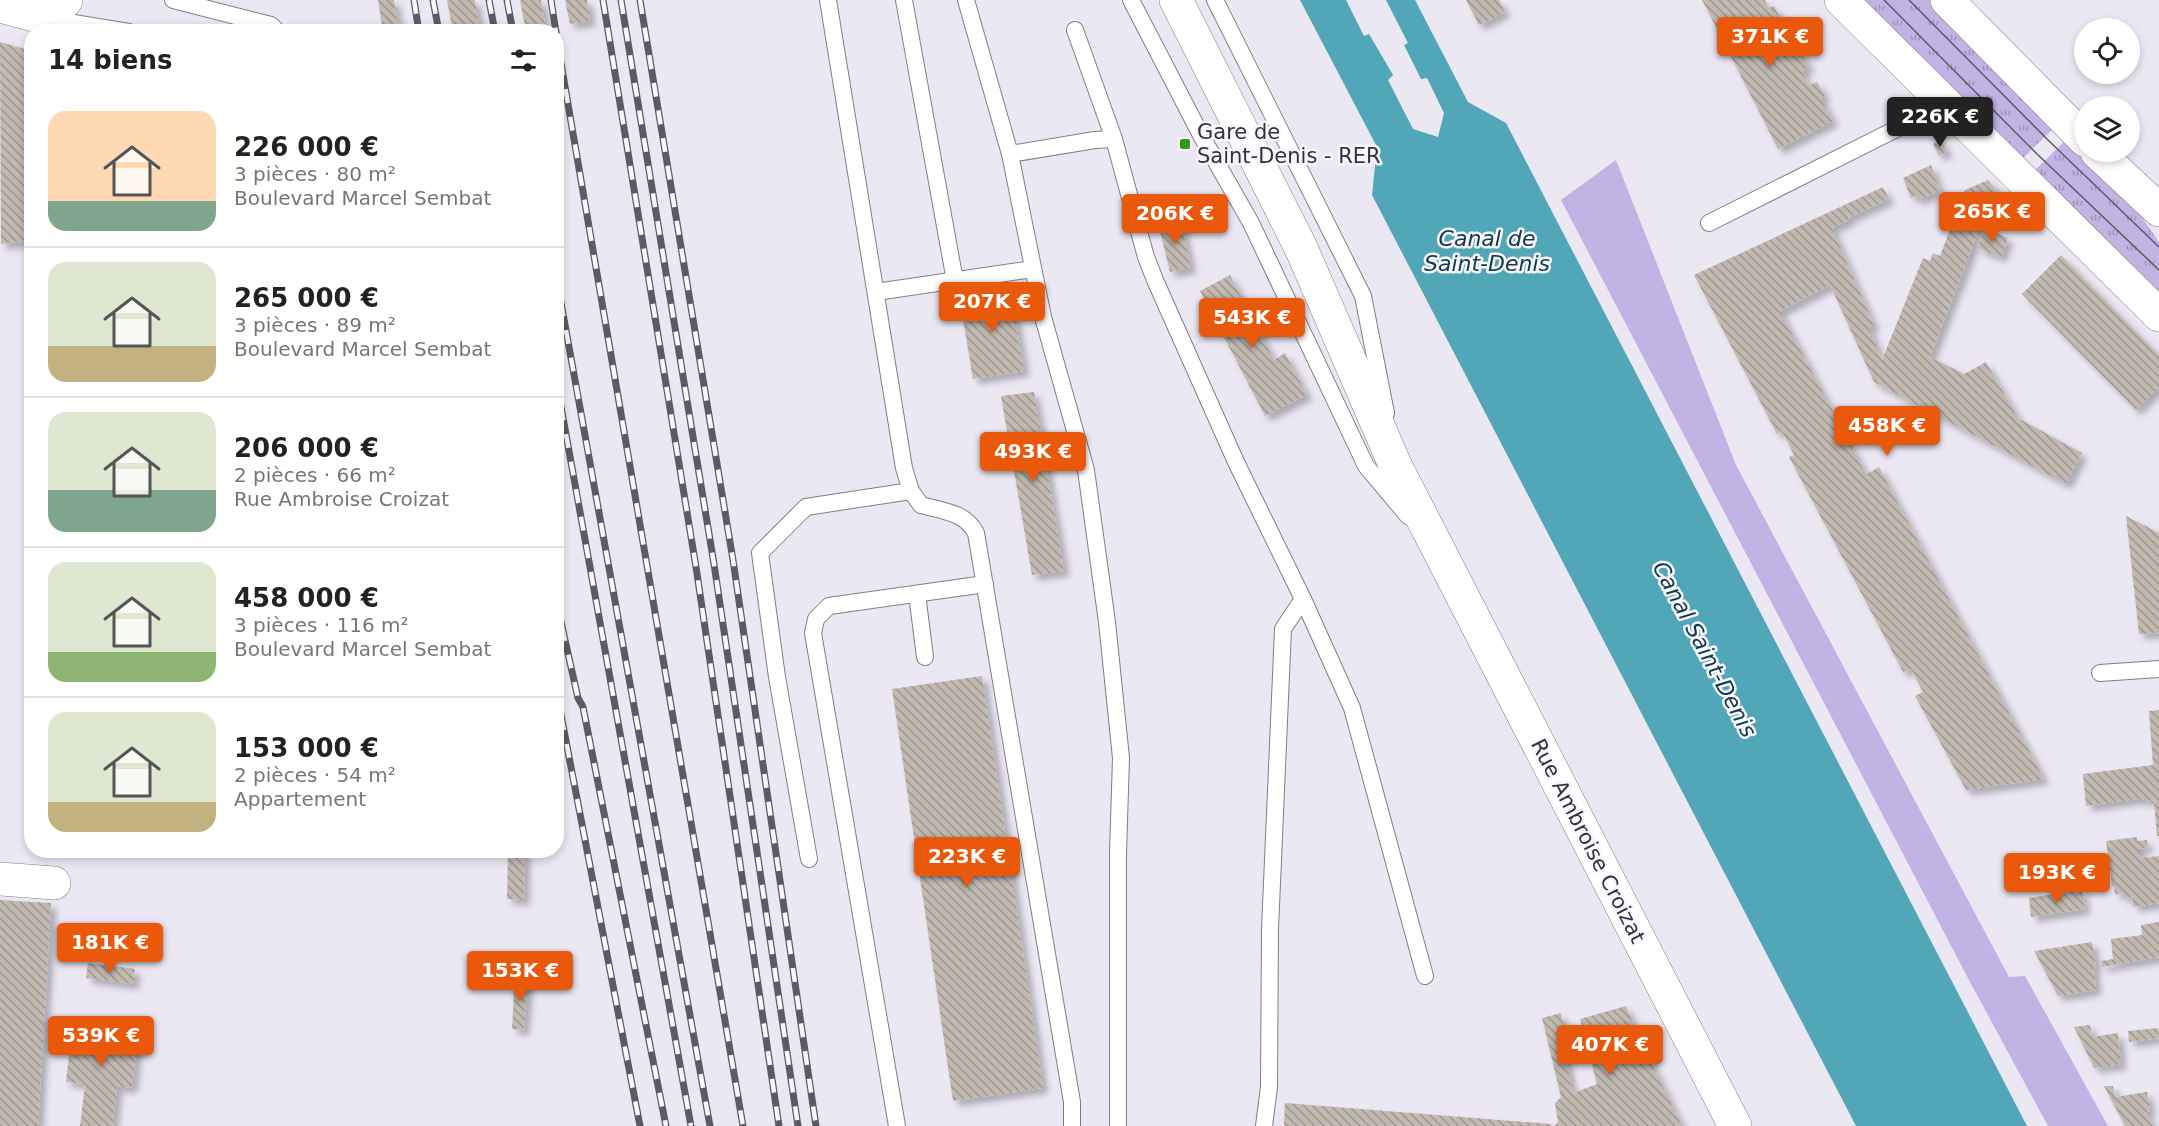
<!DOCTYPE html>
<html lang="fr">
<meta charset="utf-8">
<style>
:root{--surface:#fff;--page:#f2f2f2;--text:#222;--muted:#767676;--line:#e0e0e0;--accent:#ea580c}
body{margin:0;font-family:"DejaVu Sans",sans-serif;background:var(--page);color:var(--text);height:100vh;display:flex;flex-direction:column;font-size:22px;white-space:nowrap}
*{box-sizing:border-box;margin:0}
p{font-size:20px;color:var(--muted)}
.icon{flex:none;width:33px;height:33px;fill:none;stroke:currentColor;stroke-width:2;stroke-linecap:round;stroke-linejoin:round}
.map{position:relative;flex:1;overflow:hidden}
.panel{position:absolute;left:24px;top:24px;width:540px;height:834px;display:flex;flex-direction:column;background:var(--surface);border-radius:24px;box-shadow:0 3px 9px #0003}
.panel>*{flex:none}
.fabs{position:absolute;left:2074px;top:18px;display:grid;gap:12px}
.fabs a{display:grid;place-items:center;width:66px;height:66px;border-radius:50%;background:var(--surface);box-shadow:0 3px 9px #0003;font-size:30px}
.price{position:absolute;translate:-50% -51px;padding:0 14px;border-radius:6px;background:var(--accent);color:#fff;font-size:20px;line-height:39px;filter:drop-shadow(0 2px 3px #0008)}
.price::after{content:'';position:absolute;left:50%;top:36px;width:18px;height:14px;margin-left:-9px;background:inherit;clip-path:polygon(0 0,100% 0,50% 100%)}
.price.active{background:#222;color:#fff}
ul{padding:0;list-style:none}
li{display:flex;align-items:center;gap:18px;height:150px;padding:0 24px}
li+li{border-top:2px solid var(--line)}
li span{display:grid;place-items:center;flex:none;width:168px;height:120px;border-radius:18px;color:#555}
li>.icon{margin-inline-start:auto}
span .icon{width:72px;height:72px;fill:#fffc;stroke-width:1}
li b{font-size:26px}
h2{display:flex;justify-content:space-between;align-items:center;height:72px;padding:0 24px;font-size:26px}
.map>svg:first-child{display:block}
.grass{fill:url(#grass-tufts)}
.park{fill:#c2b3e5}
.water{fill:#51a6b8}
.building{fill:url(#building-back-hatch);filter:url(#shadow)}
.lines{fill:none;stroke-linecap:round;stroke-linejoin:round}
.lane-casing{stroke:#817e88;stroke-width:18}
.street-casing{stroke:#817e88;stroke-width:34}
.secondary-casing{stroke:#817e88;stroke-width:34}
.lane{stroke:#fff;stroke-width:16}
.street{stroke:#fff;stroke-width:33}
.secondary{stroke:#fff;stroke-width:33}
.tram{stroke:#5d5b61;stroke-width:1.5}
.rail-casing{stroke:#5d5b61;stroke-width:7}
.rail{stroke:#f8f6ff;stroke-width:4.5;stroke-dasharray:14;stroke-linecap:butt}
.poi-dot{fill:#389718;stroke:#f8f6ff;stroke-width:2}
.labels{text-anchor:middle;stroke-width:5;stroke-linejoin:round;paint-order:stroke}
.poi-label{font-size:21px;fill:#343237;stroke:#f8f6ff;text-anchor:start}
.street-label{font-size:21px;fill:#343237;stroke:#f8f6ff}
.water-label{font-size:22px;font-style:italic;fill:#123a42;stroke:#f8f6ff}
</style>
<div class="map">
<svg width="2159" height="1126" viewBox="0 0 2159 1126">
<defs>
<pattern id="grass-tufts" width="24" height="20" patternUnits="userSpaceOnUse" patternTransform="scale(1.5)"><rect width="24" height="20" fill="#c2b3e5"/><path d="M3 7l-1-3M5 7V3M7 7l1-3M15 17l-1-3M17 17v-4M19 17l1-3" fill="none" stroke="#9e92ba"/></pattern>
<pattern id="building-back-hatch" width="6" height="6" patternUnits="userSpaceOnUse" patternTransform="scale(1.5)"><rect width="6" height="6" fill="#c2b9b1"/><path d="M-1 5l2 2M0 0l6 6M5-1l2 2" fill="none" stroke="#9e9791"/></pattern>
<filter id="shadow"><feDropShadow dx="5.5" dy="5.5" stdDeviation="3" flood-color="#0004"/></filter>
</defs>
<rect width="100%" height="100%" fill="#ebe8f4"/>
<g class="grass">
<path d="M 1860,0 L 1933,0 L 2056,126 L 2019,162 Z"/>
<path d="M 2068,138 L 2133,205 L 2157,239 L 2159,243 L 2159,308 L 2030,175 Z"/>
</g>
<path class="park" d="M 1616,160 L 1736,465 L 2009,977 L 2025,976 L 2108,1126 L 2048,1126 L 1970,982 L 1561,200 Z"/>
<path class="water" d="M 1300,0 L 1346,0 L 1364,36 L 1369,34 L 1393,75 L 1388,80 L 1413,129 L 1438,137 L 1444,113 L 1427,78 L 1421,79 L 1404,45 L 1408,43 L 1386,0 L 1415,0 L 1468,102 L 1506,123 L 2027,1126 L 1856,1126 L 1372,195 L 1377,147 Z"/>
<g class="building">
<path d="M 378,0 L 394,0 L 399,29 L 383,32 Z"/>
<path d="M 447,0 L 475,0 L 480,30 L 453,32 Z"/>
<path d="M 520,0 L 541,0 L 546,30 L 526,32 Z"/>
<path d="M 565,0 L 587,0 L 590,21 L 570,24 Z"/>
<path d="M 1466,0 L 1499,0 L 1505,12 L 1479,25 Z"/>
<path d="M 1702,0 L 1765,0 L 1769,8 L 1774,6 L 1797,51 L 1800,50 L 1809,67 L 1802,71 L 1809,85 L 1817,82 L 1825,96 L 1821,98 L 1833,121 L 1778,149 Z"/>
<path d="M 0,42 L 32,51 L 32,241 L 1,244 Z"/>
<path d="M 1941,140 L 1947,152 L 1939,156 L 1933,144 Z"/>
<path d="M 1931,165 L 1940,190 L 1918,200 L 1916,195 L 1911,198 L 1903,178 Z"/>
<path d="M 1988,180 L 1995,188 L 1930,357 L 1964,374 L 1986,362 L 2018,418 L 2082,453 L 2066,484 L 1874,382 L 1830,285 L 1780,311 L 1866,474 L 1879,467 L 2044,779 L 1966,790 L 1915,696 L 1923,692 L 1911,669 L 1903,672 L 1789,457 L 1794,455 L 1782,431 L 1777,434 L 1694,275 L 1883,187 L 1889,199 L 1848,218 L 1849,220 L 1832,228 L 1874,325 L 1869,327 L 1882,360 L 1923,258 L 1930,261 L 1933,253 L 1940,256 L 1965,190 Z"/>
<path d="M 1180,217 L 1191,268 L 1170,272 L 1158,222 Z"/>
<path d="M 1984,228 L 2008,238 L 2001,257 L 1977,248 Z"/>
<path d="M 2061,255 L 2159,355 L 2159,387 L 2136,410 L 2022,294 Z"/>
<path d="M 1230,275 L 1274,360 L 1285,353 L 1307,395 L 1265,416 L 1200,291 Z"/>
<path d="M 1010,287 L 1024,371 L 973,379 L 959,295 Z"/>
<path d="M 1034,392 L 1064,571 L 1032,575 L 1001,396 Z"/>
<path d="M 2126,516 L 2159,533 L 2159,633 L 2139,634 Z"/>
<path d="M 982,676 L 1043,1088 L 953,1101 L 892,689 Z"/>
<path d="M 2159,710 L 2159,836 L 2157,836 L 2154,801 L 2136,799 L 2086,806 L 2083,774 L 2153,765 L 2149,711 Z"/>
<path d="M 2137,837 L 2137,841 L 2147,840 L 2148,847 L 2139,849 L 2139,858 L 2159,856 L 2159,903 L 2133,907 L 2132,897 L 2123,898 L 2123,893 L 2115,894 L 2114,886 L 2112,886 L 2106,841 Z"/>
<path d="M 508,850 L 525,850 L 524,900 L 507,899 Z"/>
<path d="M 2082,890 L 2085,909 L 2031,917 L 2029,898 Z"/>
<path d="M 0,900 L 51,903 L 38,1126 L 0,1126 Z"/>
<path d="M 2159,922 L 2159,957 L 2102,967 L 2101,961 L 2113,959 L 2111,939 L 2142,935 L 2141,925 Z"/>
<path d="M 2092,942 L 2096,967 L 2094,968 L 2096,990 L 2058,996 L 2034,951 Z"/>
<path d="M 88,963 L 135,969 L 133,984 L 86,978 Z"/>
<path d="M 515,975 L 528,976 L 524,1030 L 512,1029 Z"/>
<path d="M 1626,1006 L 1638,1035 L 1682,1126 L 1554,1126 L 1558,1122 L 1555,1103 L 1561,1097 L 1542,1018 L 1561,1013 L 1564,1027 L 1560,1029 L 1573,1093 L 1597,1084 L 1580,1019 Z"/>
<path d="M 73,1020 L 139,1027 L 132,1088 L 117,1086 L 113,1126 L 80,1126 L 85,1084 L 66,1082 Z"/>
<path d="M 2090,1025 L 2092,1037 L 2118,1033 L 2121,1064 L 2094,1068 L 2074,1027 Z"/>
<path d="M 2158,1028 L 2159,1038 L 2129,1042 L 2128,1031 Z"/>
<path d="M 2104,1086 L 2113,1086 L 2115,1097 L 2147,1092 L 2150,1111 L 2146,1112 L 2153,1126 L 2125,1126 Z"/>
<path d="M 1285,1103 L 1551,1124 L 1551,1126 L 1284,1126 Z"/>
</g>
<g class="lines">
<defs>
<g id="lane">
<path d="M 173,0 L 271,25 L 278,32"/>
<path d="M 828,0 L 904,468 L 911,491 L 921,505 C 943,511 965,512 976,533 L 1072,1102 L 1072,1126"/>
<path d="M 904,0 L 955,281"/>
<path d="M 966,0 L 1010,154"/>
<path d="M 1131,0 L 1202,137 L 1251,223 L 1366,466 L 1408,516"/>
<path d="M 1215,0 L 1363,296 L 1386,413"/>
<path d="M 49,19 L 129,32"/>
<path d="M 1075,30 L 1114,139 L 1146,257 L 1155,280 L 1236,462 L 1303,599 L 1352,708 L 1425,976"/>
<path d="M 1114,139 L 1095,140 L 1010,154 L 1043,317 L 1086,470 L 1107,622 L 1121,758 L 1118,853 L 1118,1126"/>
<path d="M 1709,223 L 1912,121 L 1934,94"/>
<path d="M 876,292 L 1033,269"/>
<path d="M 917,594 L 925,657"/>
<path d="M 2100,673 L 2159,669"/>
<path d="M 809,859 L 777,677 L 760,553 L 806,507 L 911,491"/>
<path d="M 897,1126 L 813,633 L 816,619 L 829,606 L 985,584"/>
<path d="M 1264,1126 L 1269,1087 L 1270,929 L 1283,629 L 1303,599"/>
</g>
<g id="street">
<path d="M 1841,0 L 2159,315"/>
<path d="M 1947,0 L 2085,140"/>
<path d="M 0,6 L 49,19 L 66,0"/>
<path d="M 2097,152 L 2159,210"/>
<path d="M 0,879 L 54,883"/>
</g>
<path id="secondary" d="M 1176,0 L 1301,248 L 1396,467 L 1735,1126"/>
</defs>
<use href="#lane" class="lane-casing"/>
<use href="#street" class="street-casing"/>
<use href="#secondary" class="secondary-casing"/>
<use href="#lane" class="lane"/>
<use href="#street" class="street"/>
<use href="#secondary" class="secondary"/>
<g class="tram">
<path d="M 1884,0 L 2037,154 L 2159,270"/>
<path d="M 1909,0 L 2049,141 L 2159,247"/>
</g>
<defs>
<g id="rail">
<path d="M 414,0 L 419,32"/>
<path d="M 433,0 L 439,32"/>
<path d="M 489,0 L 495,32"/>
<path d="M 507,0 L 513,32"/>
<path d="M 551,0 L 556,32"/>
<path d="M 603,0 L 696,567 L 779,1126"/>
<path d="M 621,0 L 714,564 L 798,1126"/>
<path d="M 640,0 L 733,560 L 816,1126"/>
<path d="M 556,34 L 743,1126"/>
<path d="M 556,275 L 710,1126"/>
<path d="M 556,379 L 691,1126"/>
<path d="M 556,600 L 578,698 L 583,707 L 666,1126"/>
<path d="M 556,689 L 640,1126"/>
</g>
</defs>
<use href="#rail" class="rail-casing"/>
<use href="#rail" class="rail"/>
</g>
<rect class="poi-dot" x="1179" y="138" width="12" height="12" rx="3"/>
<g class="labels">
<g class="poi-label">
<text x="1197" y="139">Gare de<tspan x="1197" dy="24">Saint-Denis - RER</tspan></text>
</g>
<g class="street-label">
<text transform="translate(1588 841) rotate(63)" y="7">Rue Ambroise Croizat</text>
</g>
<g class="water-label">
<text x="1487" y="246">Canal de<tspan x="1487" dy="25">Saint-Denis</tspan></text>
<text transform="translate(1705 649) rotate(62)" y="8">Canal Saint-Denis</text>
</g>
</g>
</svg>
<div class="fabs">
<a><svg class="icon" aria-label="locate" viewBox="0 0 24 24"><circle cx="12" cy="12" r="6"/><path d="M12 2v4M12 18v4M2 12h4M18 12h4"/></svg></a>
<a><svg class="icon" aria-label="layers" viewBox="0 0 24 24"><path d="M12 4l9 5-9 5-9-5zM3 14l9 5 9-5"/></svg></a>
</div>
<b class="price" style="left:1770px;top:68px">371K €</b>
<b class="price active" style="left:1940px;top:148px">226K €</b>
<b class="price" style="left:1992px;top:243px">265K €</b>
<b class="price" style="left:1175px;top:245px">206K €</b>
<b class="price" style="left:992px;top:333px">207K €</b>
<b class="price" style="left:1252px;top:349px">543K €</b>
<b class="price" style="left:1887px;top:457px">458K €</b>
<b class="price" style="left:1033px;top:483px">493K €</b>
<b class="price" style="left:967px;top:888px">223K €</b>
<b class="price" style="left:2057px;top:904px">193K €</b>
<b class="price" style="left:110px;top:974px">181K €</b>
<b class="price" style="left:520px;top:1002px">153K €</b>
<b class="price" style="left:101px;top:1067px">539K €</b>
<b class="price" style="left:1610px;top:1076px">407K €</b>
<section class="panel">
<h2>14 biens<svg class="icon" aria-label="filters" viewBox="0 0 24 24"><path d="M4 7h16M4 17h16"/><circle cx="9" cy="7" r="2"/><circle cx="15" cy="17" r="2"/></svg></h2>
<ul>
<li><span style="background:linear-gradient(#ffd9b3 75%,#7fa58c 0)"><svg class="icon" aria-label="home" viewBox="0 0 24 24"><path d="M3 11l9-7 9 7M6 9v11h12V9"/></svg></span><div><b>226 000 €</b><p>3 pièces · 80 m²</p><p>Boulevard Marcel Sembat</p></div></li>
<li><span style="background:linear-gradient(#dfe7d0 70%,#c2b280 0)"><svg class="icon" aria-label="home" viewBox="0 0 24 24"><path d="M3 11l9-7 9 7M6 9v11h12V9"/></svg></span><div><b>265 000 €</b><p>3 pièces · 89 m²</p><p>Boulevard Marcel Sembat</p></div></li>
<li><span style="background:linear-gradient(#dfe7d0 65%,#7fa58c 0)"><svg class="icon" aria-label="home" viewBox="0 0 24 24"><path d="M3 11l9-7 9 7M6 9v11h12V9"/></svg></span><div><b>206 000 €</b><p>2 pièces · 66 m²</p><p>Rue Ambroise Croizat</p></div></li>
<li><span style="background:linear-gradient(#dfe7d0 75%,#8fb573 0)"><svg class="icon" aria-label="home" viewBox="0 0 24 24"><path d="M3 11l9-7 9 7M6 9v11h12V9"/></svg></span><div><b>458 000 €</b><p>3 pièces · 116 m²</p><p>Boulevard Marcel Sembat</p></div></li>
<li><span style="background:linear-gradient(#dfe7d0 75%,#c2b280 0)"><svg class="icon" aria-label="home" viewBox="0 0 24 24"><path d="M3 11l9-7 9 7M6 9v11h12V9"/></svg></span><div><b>153 000 €</b><p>2 pièces · 54 m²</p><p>Appartement</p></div></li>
</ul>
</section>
</div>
